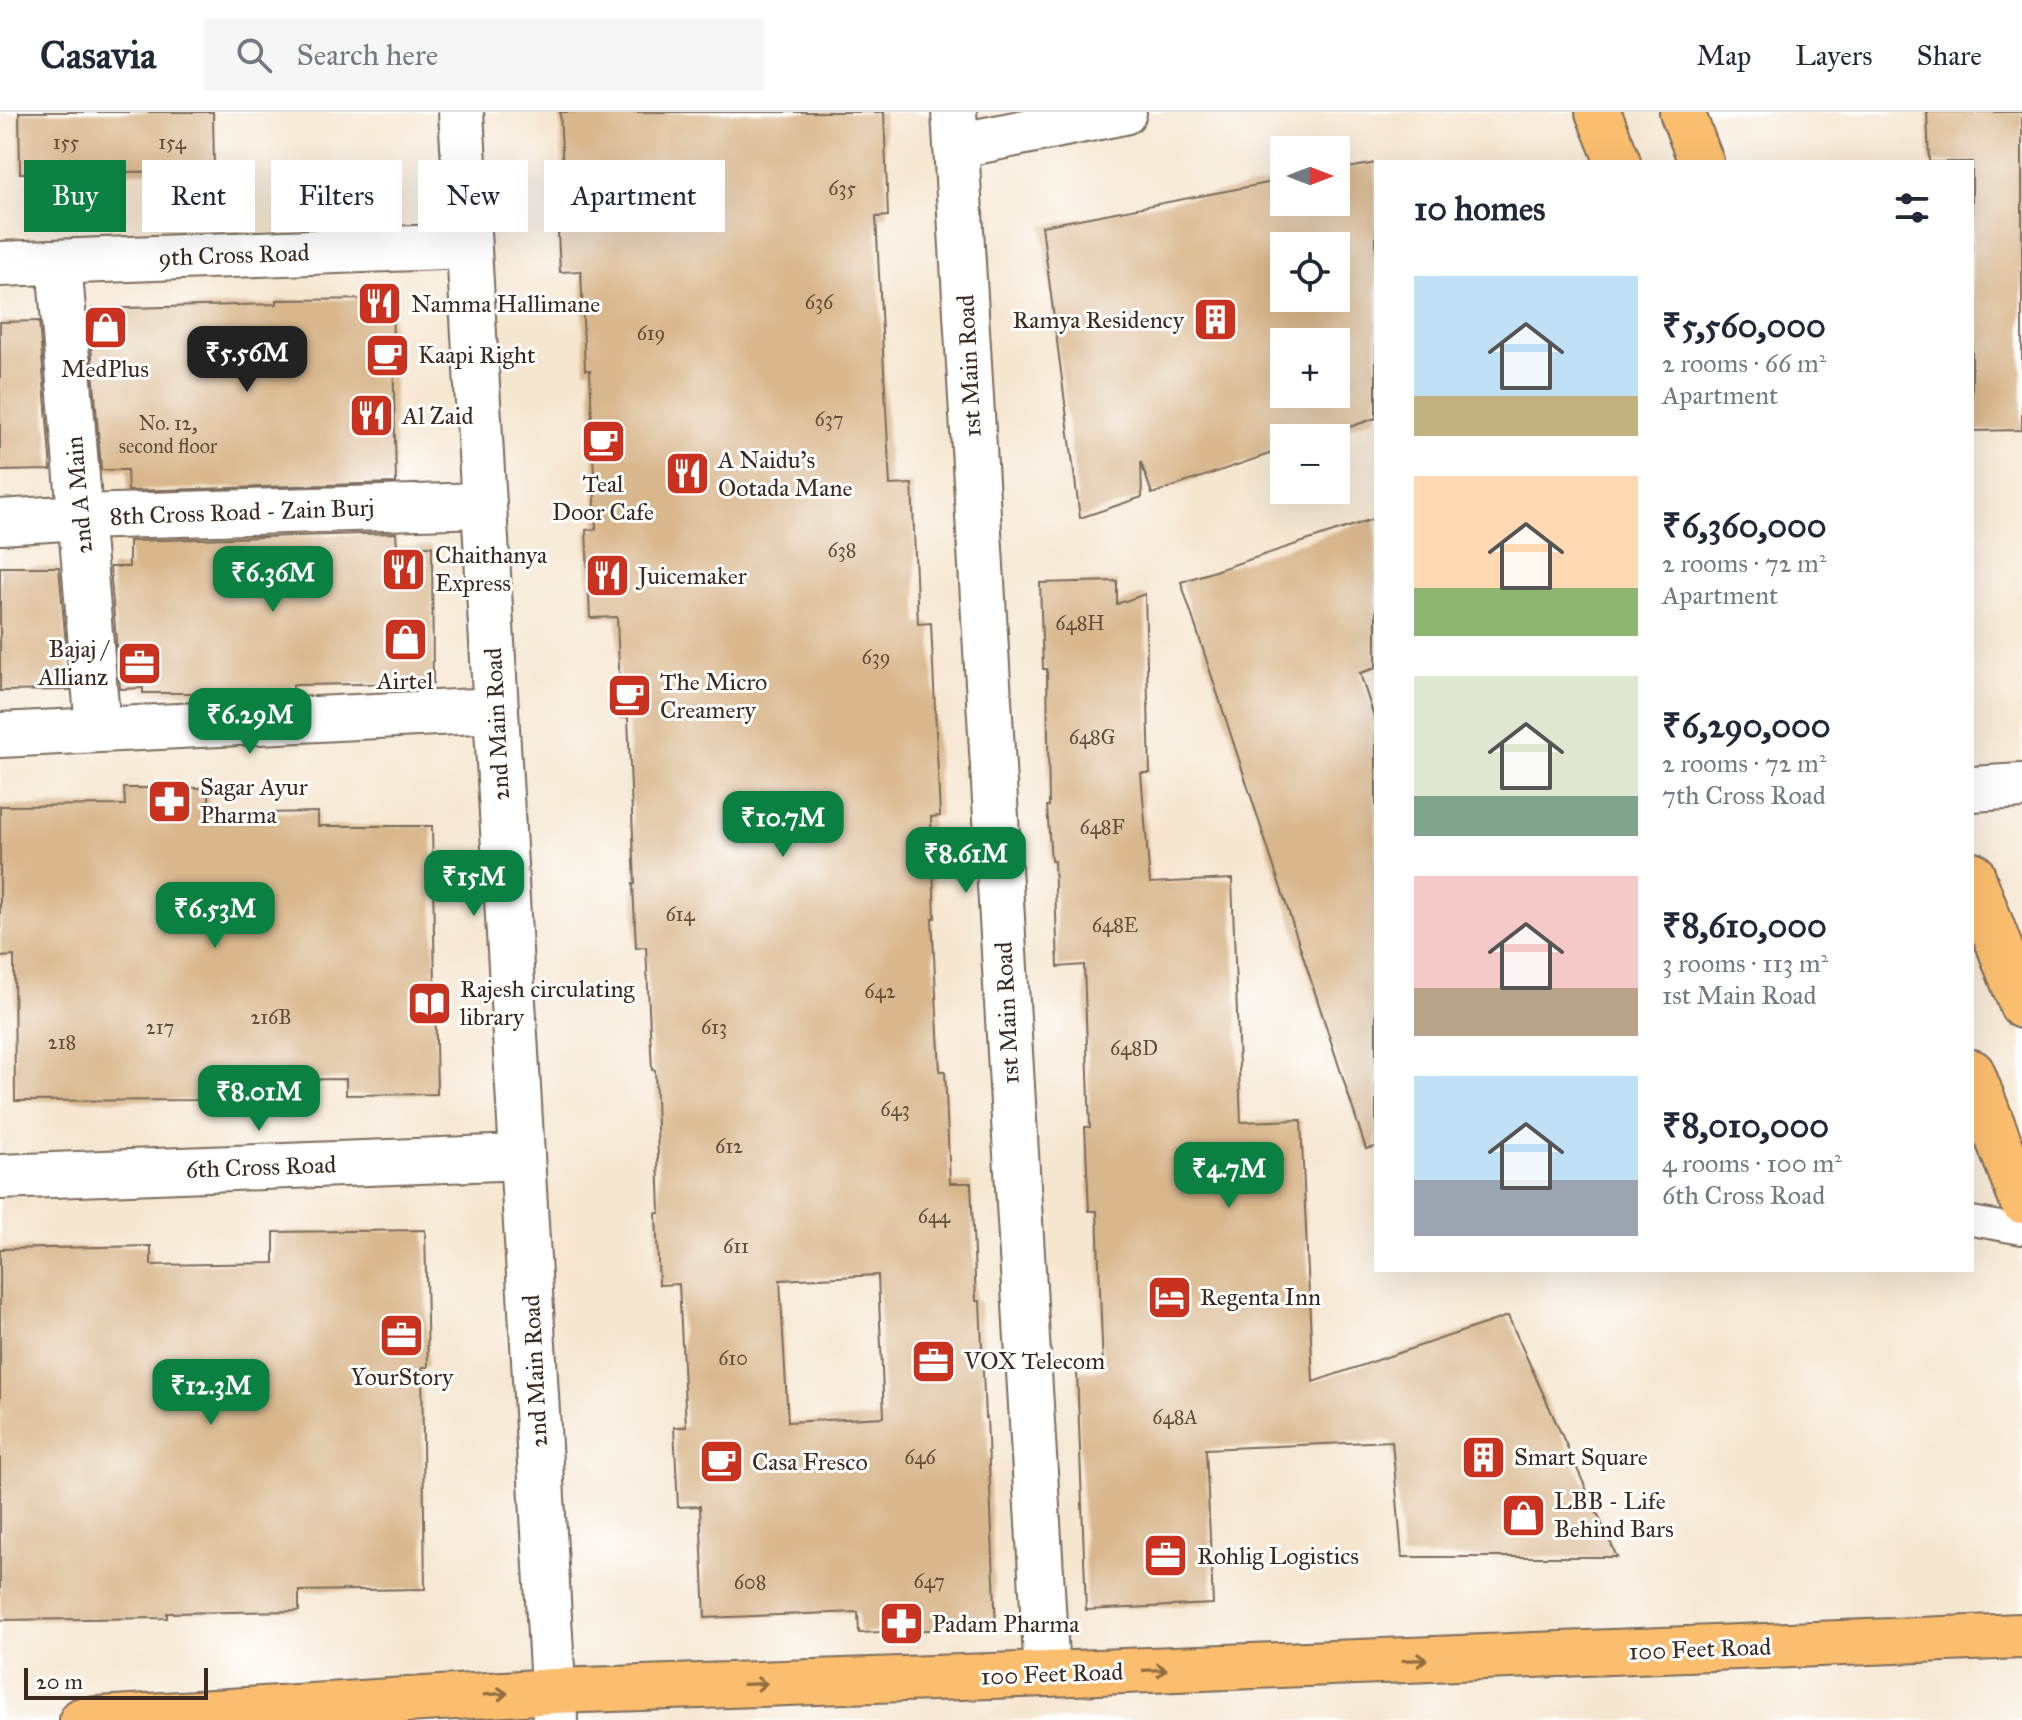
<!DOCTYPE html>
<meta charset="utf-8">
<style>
:root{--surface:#fff;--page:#f6f6f7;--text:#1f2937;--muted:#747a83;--line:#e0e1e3;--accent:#0b8043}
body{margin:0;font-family:"IM FELL Great Primer",serif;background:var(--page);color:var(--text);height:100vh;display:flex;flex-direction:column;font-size:30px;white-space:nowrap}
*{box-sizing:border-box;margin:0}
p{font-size:26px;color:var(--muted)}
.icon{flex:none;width:44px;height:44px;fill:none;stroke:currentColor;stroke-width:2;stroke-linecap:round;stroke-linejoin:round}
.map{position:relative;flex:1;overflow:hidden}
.panel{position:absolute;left:1374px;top:48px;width:600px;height:1112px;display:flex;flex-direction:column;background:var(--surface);border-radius:0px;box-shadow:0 8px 32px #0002}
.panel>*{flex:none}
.guide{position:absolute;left:24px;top:48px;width:760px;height:72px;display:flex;gap:16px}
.needle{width:52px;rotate:90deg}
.buttons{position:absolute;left:1270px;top:24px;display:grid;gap:16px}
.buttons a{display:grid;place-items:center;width:80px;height:80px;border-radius:0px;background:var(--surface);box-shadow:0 8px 32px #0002;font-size:40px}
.scale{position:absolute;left:24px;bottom:20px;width:184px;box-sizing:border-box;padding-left:8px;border:4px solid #3b2a1e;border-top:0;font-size:22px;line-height:28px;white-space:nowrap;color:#3b2a1e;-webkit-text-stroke:6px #fff;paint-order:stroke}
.price{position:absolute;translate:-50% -68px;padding:0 18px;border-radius:16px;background:var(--accent);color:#fff;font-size:26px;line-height:52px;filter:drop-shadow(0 2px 4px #0008)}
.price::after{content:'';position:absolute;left:50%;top:48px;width:24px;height:18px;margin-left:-12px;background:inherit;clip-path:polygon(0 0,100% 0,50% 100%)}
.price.selected{background:#222;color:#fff}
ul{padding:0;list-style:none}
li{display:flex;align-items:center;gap:24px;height:200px;padding:0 40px}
li span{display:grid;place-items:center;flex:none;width:224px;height:160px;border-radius:0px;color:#555}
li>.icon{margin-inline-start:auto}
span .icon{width:96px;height:96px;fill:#fffc;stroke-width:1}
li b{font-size:34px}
h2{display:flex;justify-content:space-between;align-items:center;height:96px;padding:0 40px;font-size:34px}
.tag{padding:0 28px;border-radius:0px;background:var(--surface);box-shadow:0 8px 32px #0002;font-size:28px;line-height:72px}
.tag.selected{background:var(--accent);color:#fff}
header{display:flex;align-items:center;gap:48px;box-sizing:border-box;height:112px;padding:0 40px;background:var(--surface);border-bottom:2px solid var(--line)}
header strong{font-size:38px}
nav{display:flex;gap:44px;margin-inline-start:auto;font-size:28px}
.search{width:560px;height:72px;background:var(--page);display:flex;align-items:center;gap:20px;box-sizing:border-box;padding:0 28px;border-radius:0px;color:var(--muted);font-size:30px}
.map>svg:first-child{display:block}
.building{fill:#d9b78d;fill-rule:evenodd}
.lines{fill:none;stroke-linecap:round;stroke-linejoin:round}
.service-casing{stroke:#7c6c5c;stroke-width:32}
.minor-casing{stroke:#7c6c5c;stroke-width:48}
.tertiary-casing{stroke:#7c6c5c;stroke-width:48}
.primary-casing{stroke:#7c6c5c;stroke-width:48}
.service{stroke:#fff;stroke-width:28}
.minor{stroke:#fff;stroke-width:44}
.tertiary{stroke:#fff;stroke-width:44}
.primary{stroke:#fabe6e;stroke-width:44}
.oneway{stroke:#916d42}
.labels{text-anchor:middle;stroke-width:6;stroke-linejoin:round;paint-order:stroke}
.number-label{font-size:20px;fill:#624d3a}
.street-label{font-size:24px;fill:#3b2a1e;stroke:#fff}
.poi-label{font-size:24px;fill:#3b2a1e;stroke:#fff;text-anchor:start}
</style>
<header>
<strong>Casavia</strong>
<div class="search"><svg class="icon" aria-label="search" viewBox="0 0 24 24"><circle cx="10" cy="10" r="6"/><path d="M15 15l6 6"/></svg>Search here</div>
<nav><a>Map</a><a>Layers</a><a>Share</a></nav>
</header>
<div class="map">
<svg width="2022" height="1608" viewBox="0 0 2022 1608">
<rect width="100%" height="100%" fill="#fff"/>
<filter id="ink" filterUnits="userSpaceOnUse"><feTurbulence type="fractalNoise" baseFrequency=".0125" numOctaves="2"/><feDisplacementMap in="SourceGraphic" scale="16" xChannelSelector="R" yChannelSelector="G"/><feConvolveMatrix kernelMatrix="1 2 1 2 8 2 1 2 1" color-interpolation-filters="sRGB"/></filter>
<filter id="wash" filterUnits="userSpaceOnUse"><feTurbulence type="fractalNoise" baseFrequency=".006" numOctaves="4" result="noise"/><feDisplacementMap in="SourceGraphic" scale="32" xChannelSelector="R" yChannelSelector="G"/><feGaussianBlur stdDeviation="1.8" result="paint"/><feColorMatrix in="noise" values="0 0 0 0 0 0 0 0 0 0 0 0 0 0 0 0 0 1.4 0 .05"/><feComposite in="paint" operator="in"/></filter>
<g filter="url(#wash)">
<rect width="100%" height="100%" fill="#f5e6d0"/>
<g id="blocks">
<g class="building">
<path d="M 19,0 L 213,0 L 214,59 L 20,61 Z"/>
<path d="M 560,0 L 884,0 L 888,104 L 876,105 L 890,373 L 912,372 L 918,512 L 931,511 L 940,704 L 931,705 L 935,806 L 932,806 L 940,959 L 945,959 L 950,1071 L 971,1071 L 976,1189 L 980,1189 L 985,1306 L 987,1305 L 996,1515 L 859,1521 L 858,1500 L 705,1506 L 700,1394 L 678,1395 L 674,1315 L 686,1315 L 679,1172 L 659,1173 L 656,1101 L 660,1101 L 655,958 L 652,958 L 646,835 L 636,836 L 633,772 L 635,772 L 628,605 L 621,606 L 617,505 L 590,506 L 586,418 L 596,417 L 590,258 L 585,258 L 581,159 L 560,160 L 556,80 L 564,80 ZM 878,1163 L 884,1305 L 788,1310 L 780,1168 Z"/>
<path d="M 1927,0 L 2022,0 L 2022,318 L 1972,319 L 1972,50 L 1929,50 Z"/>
<path d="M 1376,51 L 1376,306 L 1317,326 L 1284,326 L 1284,337 L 1152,382 L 1141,350 L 1142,385 L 1080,406 L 1042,114 L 1284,68 L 1284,90 L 1336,90 L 1336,58 ZM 1284,134 L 1336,134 L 1336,186 L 1284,186 ZM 1284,230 L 1336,230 L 1336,282 L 1284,282 Z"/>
<path d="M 392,187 L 396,371 L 128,379 L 127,358 L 101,358 L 89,208 L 92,208 L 92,197 L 277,192 L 277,188 Z"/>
<path d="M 39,209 L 51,358 L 0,359 L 0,210 Z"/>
<path d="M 1376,406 L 1376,556 L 1360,561 L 1376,611 L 1376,1035 L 1366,1037 L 1181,470 Z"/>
<path d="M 396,421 L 397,434 L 432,434 L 433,571 L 293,573 L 293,583 L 227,587 L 227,581 L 143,581 L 143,576 L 120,577 L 110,455 L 129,455 L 129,429 Z"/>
<path d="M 0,455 L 59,455 L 70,578 L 0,579 Z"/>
<path d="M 1117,469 L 1117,492 L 1145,482 L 1150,661 L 1141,661 L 1150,771 L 1232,767 L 1241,1010 L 1301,1008 L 1313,1270 L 1508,1204 L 1617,1445 L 1402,1445 L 1392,1329 L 1206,1337 L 1213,1492 L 1086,1498 L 1077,1259 L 1103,1258 L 1097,1099 L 1089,1099 L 1085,1015 L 1090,1015 L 1084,853 L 1058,855 L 1054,749 L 1051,749 L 1047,694 L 1049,694 L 1047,557 L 1043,557 L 1040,471 Z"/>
<path d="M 124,676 L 209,676 L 209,702 L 318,700 L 318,714 L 432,714 L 437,982 L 346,983 L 346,967 L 199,968 L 200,988 L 15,989 L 14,844 L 0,845 L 0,694 L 125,693 Z"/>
<path d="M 425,1118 L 428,1255 L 422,1255 L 425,1477 L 299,1479 L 299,1499 L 167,1501 L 167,1506 L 0,1508 L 0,1137 L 151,1134 L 151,1153 L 274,1151 L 274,1120 Z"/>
</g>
</g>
</g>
<g filter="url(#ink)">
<use href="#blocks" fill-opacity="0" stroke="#7c6c5c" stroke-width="2"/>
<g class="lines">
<defs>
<path id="service" d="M 1972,1109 L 2022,1118"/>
<g id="minor">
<path d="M 954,0 L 1047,1562"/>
<path d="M 956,34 L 1124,0"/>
<path d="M 59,150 L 98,617"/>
<path d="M 0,152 L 468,134"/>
<path d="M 0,410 L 81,405 L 484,393"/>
<path d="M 0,623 L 496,598"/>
<path d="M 1972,677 L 2022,674"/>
<path d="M 0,1065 L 522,1045"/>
</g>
<path id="tertiary" d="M 461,0 L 555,1608"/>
<g id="primary">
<path d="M 1598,0 L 1618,50"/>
<path d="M 1682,0 L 1701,50"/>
<path d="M 1972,762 L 2022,894"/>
<path d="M 1972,960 L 2022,1089"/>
<path d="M 82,1608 L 554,1579 L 1047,1562 L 2022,1524"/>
</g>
</defs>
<use href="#service" class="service-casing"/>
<use href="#minor" class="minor-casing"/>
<use href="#tertiary" class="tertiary-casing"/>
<use href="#primary" class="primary-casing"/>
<use href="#service" class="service"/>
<use href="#minor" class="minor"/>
<use href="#tertiary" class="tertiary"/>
<use href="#primary" class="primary"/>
</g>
<defs><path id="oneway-shaft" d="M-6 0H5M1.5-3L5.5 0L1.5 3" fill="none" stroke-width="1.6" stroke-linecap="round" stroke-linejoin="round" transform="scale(2)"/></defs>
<g class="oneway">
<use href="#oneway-shaft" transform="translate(1415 1548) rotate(-2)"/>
<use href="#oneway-shaft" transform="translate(1155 1558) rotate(-2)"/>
<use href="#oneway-shaft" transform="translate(755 1572) rotate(-2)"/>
<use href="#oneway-shaft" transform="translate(496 1582) rotate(-4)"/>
</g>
</g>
<defs>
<symbol id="restaurant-square" viewBox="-11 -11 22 22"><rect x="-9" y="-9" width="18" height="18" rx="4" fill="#c8321e" stroke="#fff"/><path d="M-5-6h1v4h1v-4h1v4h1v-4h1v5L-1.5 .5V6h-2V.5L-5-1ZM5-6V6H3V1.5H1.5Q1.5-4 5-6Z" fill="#fff"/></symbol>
<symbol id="building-square" viewBox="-11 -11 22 22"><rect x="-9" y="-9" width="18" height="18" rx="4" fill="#c8321e" stroke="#fff"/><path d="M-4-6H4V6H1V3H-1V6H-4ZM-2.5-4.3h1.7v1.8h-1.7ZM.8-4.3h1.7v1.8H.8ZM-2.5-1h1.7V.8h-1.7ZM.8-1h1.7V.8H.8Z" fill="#fff"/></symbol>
<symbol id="shop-square" viewBox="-11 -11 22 22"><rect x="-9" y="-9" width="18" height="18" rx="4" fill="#c8321e" stroke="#fff"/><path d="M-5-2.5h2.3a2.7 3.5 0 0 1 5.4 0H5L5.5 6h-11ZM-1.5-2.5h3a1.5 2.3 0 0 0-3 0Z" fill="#fff"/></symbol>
<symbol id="cafe-square" viewBox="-11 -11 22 22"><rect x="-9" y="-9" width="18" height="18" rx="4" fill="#c8321e" stroke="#fff"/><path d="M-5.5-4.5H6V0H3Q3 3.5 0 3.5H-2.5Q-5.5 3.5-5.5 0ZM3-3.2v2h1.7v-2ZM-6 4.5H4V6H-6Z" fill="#fff"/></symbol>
<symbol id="office-square" viewBox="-11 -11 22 22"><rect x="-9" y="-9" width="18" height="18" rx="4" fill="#c8321e" stroke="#fff"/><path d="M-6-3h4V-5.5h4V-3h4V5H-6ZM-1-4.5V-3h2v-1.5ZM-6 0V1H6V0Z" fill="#fff"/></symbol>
<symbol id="pharmacy-square" viewBox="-11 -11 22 22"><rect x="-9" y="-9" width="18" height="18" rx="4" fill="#c8321e" stroke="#fff"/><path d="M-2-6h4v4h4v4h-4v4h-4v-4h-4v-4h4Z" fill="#fff"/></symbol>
<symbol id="library-square" viewBox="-11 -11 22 22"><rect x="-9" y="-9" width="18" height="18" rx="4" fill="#c8321e" stroke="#fff"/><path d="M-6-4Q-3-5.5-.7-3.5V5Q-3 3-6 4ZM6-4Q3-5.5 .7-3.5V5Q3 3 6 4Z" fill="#fff"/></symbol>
<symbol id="hotel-square" viewBox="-11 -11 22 22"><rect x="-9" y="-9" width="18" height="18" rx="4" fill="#c8321e" stroke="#fff"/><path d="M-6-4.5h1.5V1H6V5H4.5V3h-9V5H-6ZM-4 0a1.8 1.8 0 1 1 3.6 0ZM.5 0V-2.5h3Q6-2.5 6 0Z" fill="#fff"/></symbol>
</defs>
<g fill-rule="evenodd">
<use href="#restaurant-square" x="354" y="166" width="51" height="51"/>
<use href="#building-square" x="1190" y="182" width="51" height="51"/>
<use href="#shop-square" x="80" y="190" width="51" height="51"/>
<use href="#cafe-square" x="362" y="218" width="51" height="51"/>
<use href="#restaurant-square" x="346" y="278" width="51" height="51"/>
<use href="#cafe-square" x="578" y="304" width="51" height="51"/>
<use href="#restaurant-square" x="662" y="336" width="51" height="51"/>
<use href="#restaurant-square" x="378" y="432" width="51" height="51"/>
<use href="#restaurant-square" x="582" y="438" width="51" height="51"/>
<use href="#shop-square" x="380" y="502" width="51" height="51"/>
<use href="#office-square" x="114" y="526" width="51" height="51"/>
<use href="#cafe-square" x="604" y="558" width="51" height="51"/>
<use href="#pharmacy-square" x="144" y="664" width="51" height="51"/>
<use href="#library-square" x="404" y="866" width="51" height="51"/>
<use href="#hotel-square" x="1144" y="1160" width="51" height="51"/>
<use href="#office-square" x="376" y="1198" width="51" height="51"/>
<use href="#office-square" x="908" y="1224" width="51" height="51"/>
<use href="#building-square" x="1458" y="1320" width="51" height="51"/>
<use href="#cafe-square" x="696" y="1324" width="51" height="51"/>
<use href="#shop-square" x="1498" y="1378" width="51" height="51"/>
<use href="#office-square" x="1140" y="1418" width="51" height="51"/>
<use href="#pharmacy-square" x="876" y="1486" width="51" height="51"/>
</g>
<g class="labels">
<g class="number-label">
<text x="66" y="37">155</text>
<text x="172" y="37">154</text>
<text x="842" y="83">635</text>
<text x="819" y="197">636</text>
<text x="651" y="228">619</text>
<text x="829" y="314">637</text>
<text x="168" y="318">No. 12,<tspan x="168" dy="23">second floor</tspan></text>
<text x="842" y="445">638</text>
<text x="1080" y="518">648H</text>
<text x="876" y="552">639</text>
<text x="1092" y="632">648G</text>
<text x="1102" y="722">648F</text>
<text x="680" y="809">614</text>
<text x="1115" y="820">648E</text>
<text x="880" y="886">642</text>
<text x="271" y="912">216B</text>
<text x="160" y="922">217</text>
<text x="714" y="922">613</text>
<text x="62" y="937">218</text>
<text x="1134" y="943">648D</text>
<text x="895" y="1004">643</text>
<text x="729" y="1041">612</text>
<text x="934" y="1111">644</text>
<text x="736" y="1141">611</text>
<text x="733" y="1253">610</text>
<text x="1175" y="1312">648A</text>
<text x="920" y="1352">646</text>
<text x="929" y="1476">647</text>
<text x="750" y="1477">608</text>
</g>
<g class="street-label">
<text transform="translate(234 143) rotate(-2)" y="8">9th Cross Road</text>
<text transform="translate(969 254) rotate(-93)" y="8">1st Main Road</text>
<text transform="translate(79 383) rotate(-95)" y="8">2nd A Main</text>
<text transform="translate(242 400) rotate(-2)" y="8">8th Cross Road - Zain Burj</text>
<text transform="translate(497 612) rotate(-93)" y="8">2nd Main Road</text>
<text transform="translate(1007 901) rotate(-93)" y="8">1st Main Road</text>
<text transform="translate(261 1055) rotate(-2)" y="8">6th Cross Road</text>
<text transform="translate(535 1259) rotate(-93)" y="8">2nd Main Road</text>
<text transform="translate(1700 1537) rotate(-2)" y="8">100 Feet Road</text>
<text transform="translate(1052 1562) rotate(-2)" y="8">100 Feet Road</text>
</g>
<g class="poi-label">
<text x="411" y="200">Namma Hallimane</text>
<text x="1184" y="216" text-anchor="end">Ramya Residency</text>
<text x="418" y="251">Kaapi Right</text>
<text x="105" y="265" text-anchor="middle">MedPlus</text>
<text x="402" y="312">Al Zaid</text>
<text x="718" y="356">A Naidu's<tspan x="718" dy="28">Ootada Mane</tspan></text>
<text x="603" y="380" text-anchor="middle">Teal<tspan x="603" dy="28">Door Cafe</tspan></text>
<text x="435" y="451">Chaithanya<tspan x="435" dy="28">Express</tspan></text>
<text x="638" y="472">Juicemaker</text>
<text x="108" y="545" text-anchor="end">Bajaj /<tspan x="108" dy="28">Allianz</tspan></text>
<text x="405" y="577" text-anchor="middle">Airtel</text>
<text x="660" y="578">The Micro<tspan x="660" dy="28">Creamery</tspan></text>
<text x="200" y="683">Sagar Ayur<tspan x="200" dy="28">Pharma</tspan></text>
<text x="460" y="885">Rajesh circulating<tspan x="460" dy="28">library</tspan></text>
<text x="1200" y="1193">Regenta Inn</text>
<text x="964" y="1257">VOX Telecom</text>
<text x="402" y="1273" text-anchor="middle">YourStory</text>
<text x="1514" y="1353">Smart Square</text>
<text x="752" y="1358">Casa Fresco</text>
<text x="1554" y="1397">LBB - Life<tspan x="1554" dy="28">Behind Bars</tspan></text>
<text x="1197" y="1452">Rohlig Logistics</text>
<text x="932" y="1520">Padam Pharma</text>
</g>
</g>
</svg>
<div class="buttons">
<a><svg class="needle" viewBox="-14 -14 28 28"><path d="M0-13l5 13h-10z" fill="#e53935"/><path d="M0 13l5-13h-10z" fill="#747a83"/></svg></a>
<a><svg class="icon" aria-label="locate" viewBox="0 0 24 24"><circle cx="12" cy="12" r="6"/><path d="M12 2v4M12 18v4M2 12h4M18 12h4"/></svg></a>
<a>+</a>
<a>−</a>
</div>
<div class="scale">20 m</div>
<b class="price selected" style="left:247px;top:282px">₹5.56M</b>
<b class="price" style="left:273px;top:502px">₹6.36M</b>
<b class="price" style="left:250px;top:644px">₹6.29M</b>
<b class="price" style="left:783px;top:747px">₹10.7M</b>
<b class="price" style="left:966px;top:783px">₹8.61M</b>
<b class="price" style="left:474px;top:806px">₹15M</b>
<b class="price" style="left:215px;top:838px">₹6.53M</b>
<b class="price" style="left:259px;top:1021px">₹8.01M</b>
<b class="price" style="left:1229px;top:1098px">₹4.7M</b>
<b class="price" style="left:211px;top:1315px">₹12.3M</b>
<div class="guide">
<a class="tag selected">Buy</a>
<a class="tag">Rent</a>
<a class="tag">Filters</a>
<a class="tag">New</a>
<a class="tag">Apartment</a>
</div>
<section class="panel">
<h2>10 homes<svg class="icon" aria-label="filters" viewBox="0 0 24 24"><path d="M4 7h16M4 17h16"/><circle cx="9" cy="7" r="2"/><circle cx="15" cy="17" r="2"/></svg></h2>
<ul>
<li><span style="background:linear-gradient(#bfe0f5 75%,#c2b280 0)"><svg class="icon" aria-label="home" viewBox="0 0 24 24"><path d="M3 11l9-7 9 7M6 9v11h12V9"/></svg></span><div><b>₹5,560,000</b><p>2 rooms · 66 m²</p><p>Apartment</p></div></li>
<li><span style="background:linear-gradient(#ffd9b3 70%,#8fb573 0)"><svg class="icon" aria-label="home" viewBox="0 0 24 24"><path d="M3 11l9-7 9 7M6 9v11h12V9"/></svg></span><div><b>₹6,360,000</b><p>2 rooms · 72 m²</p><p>Apartment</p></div></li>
<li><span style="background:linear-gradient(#dfe7d0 75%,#7fa58c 0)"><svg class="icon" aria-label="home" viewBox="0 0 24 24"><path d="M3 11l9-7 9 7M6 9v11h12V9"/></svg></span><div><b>₹6,290,000</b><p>2 rooms · 72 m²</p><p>7th Cross Road</p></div></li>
<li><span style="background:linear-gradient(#f6c9c9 70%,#b9a48a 0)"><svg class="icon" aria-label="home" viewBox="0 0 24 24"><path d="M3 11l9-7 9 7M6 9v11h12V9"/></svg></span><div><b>₹8,610,000</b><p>3 rooms · 113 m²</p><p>1st Main Road</p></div></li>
<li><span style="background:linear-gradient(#bfe0f5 65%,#9aa5b1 0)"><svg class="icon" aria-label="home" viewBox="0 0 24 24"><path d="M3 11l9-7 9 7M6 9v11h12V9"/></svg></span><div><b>₹8,010,000</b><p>4 rooms · 100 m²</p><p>6th Cross Road</p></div></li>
</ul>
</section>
</div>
